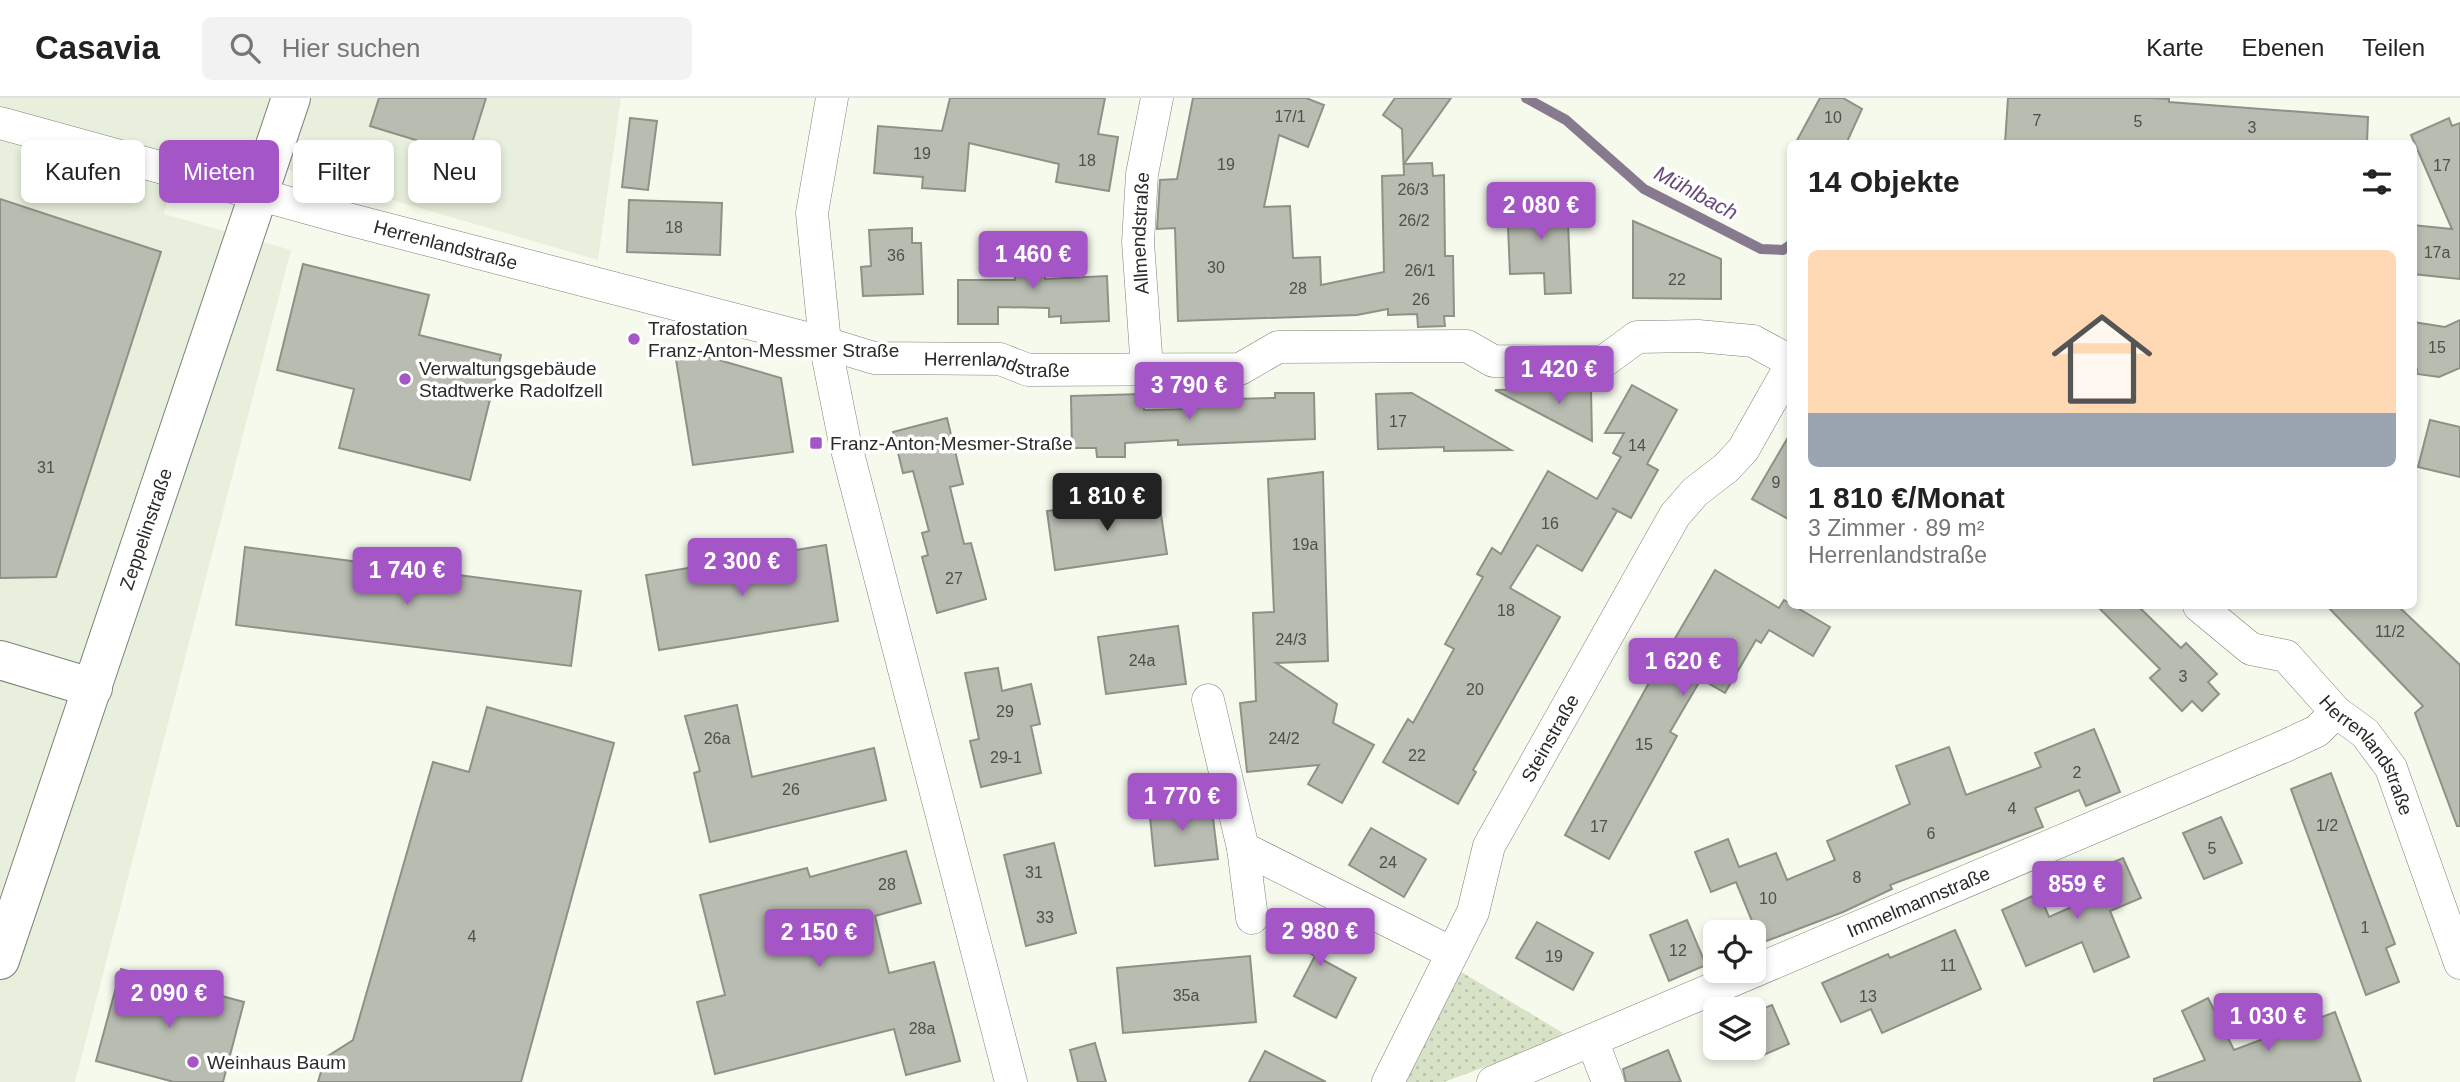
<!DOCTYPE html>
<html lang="de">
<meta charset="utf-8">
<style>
:root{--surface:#fff;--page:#f2f2f2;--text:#222;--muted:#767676;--line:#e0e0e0;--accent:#a456c7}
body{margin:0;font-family:Arial,sans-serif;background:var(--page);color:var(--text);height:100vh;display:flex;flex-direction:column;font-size:26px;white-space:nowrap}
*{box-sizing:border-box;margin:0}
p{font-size:23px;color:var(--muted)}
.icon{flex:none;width:38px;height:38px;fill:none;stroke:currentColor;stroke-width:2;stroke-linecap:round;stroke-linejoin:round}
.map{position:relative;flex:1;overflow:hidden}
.side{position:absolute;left:1787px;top:42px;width:630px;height:469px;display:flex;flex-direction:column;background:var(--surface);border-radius:10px;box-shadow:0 4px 10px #0003}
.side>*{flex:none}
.top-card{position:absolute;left:21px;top:42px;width:665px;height:63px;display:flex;gap:14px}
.fabs{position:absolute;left:1703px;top:822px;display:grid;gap:14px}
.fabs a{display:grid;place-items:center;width:63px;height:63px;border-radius:10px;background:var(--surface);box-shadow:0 4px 10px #0003;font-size:35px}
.price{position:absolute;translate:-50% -60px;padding:0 16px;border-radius:7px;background:var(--accent);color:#fff;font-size:23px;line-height:46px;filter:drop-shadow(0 2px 4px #0008)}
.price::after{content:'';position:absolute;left:50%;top:42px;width:21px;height:16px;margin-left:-10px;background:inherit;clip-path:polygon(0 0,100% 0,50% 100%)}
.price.on{background:#222;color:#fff}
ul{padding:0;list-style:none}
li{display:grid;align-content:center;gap:14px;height:371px;padding:0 21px}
li span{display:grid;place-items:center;height:217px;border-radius:10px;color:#555}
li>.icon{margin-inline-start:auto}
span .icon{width:126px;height:126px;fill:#fffc;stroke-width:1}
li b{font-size:30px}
h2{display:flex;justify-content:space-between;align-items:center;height:84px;padding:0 21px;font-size:30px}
.chip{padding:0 24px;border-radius:10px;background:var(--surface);box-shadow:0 4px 10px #0003;font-size:24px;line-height:63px}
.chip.on{background:var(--accent);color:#fff}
header{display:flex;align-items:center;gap:42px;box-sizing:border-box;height:98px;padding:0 35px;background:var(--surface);border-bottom:2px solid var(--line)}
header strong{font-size:33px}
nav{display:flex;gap:38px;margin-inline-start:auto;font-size:24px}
.search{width:490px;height:63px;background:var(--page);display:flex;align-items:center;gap:18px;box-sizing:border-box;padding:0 24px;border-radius:10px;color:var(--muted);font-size:26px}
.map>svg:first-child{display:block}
.built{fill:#e8f0dd}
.green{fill:url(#green-dots)}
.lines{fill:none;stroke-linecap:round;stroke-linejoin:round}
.stream{stroke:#877a8e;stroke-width:10}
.building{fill:#b8bcb1;stroke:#8d9287;stroke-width:2}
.minor-casing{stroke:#7d8277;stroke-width:33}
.secondary-casing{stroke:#7d8277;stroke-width:40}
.minor{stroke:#fff;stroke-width:32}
.secondary{stroke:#fff;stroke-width:38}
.poi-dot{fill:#a456c7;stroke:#fff;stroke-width:2.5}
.labels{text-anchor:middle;stroke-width:7;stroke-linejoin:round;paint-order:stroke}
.number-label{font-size:16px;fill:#4e504a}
.street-label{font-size:19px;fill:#2a2c27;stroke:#fff}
.poi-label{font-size:19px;fill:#2a2c27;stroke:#fff;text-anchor:start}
.water-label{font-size:21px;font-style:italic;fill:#684a77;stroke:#fff}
</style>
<header>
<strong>Casavia</strong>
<div class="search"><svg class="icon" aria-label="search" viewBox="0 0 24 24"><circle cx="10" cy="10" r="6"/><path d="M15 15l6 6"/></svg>Hier suchen</div>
<nav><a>Karte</a><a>Ebenen</a><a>Teilen</a></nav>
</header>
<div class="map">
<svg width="2460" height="984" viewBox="0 0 2460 984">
<defs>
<pattern id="green-dots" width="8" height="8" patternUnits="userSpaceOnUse" patternTransform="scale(1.75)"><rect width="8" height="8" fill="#d7e2c7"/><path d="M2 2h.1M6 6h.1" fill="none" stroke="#b9c2ab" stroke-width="1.8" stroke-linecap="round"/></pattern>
</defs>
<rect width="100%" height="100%" fill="#f5faed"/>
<path class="built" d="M 0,0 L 621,0 L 598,162 L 183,41 L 164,116 L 291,152 L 75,984 L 0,984 Z"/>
<path class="green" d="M 1453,869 L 1563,935 L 1555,943 L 1444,984 L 1403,984 Z"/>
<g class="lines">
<path class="stream" d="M 1526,0 L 1566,22 L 1644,91 L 1761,151 L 1783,152 L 1790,147"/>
</g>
<g class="building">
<path d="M 379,0 L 486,0 L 468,58 L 370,28 Z"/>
<path d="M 950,0 L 1105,0 L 1098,36 L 1118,39 L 1109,93 L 1056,84 L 1059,66 L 969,45 L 965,93 L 922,90 L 923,79 L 874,75 L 878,28 L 942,33 Z"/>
<path d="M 1193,0 L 1306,0 L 1324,7 L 1308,49 L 1279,37 L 1264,109 L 1290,108 L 1293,160 L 1320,159 L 1321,187 L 1384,174 L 1382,78 L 1404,77 L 1402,31 L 1383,17 L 1395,0 L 1451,0 L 1404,66 L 1432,65 L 1433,78 L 1444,77 L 1445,158 L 1453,158 L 1454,218 L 1444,218 L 1445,228 L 1418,229 L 1417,216 L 1388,217 L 1388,211 L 1357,217 L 1178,223 L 1175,130 L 1157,131 L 1160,82 L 1177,81 Z"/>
<path d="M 1820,0 L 1843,0 L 1862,11 L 1846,46 L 1795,46 Z"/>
<path d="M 2008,0 L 2151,0 L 2169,1 L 2169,4 L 2368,19 L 2367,46 L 2005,45 Z"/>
<path d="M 630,20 L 657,23 L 648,92 L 622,89 Z"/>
<path d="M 2449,20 L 2452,28 L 2460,25 L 2460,181 L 2413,176 L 2413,127 L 2452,131 L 2411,37 Z"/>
<path d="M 0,101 L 161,154 L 56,479 L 0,480 Z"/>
<path d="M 629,102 L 722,105 L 720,157 L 627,154 Z"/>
<path d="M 1567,102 L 1571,195 L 1545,196 L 1544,175 L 1510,176 L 1507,105 Z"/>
<path d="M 1633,123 L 1721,161 L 1721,201 L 1633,200 Z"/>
<path d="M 912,130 L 912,145 L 921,145 L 923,196 L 863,198 L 861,169 L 871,168 L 869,132 Z"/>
<path d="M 1043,135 L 1045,181 L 1107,178 L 1109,223 L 1061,225 L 1061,218 L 1049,219 L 1049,210 L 998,209 L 998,226 L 958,226 L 958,182 L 1015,182 L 1013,136 Z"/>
<path d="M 303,166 L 429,197 L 419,237 L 501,257 L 470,382 L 339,350 L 354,291 L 277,272 Z"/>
<path d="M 2460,222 L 2460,270 L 2439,279 L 2417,276 L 2417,271 L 2413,270 L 2413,224 L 2445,229 Z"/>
<path d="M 674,249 L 781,280 L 793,354 L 693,367 Z"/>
<path d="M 1632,287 L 1677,312 L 1647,366 L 1658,372 L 1631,420 L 1612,410 L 1617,413 L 1582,473 L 1537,447 L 1510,490 L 1560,519 L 1473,672 L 1476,674 L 1458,706 L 1383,664 L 1408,621 L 1413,625 L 1454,551 L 1445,546 L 1483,479 L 1477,476 L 1492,450 L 1501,456 L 1548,373 L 1597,401 L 1621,359 L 1613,355 L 1624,335 L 1605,335 Z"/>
<path d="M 1591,290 L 1592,343 L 1495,292 Z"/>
<path d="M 1275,295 L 1314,295 L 1315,341 L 1178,347 L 1178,342 L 1125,345 L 1125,359 L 1097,359 L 1096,350 L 1072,350 L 1071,298 L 1143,296 L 1144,312 L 1194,311 L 1193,302 L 1275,300 Z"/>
<path d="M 1412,295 L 1452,318 L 1511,352 L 1444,353 L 1444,349 L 1378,351 L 1376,296 Z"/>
<path d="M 947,320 L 963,386 L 950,389 L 964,446 L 971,445 L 986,501 L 937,515 L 922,459 L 928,457 L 922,435 L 929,433 L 913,373 L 903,375 L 893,334 Z"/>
<path d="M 2430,322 L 2460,329 L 2460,379 L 2418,369 Z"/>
<path d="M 1790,336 L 1790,422 L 1752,401 Z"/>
<path d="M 1323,374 L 1328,563 L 1276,565 L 1337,606 L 1333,625 L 1374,647 L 1342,705 L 1308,686 L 1319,667 L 1247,674 L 1240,605 L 1256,603 L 1253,515 L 1274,514 L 1268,381 Z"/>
<path d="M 1158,397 L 1167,456 L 1055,472 L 1047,413 Z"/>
<path d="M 826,447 L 838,523 L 659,552 L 646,477 Z"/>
<path d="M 245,449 L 581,493 L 571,568 L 236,527 Z"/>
<path d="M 1715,472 L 1779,510 L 1784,502 L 1830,529 L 1813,558 L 1769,532 L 1761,545 L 1756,542 L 1725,595 L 1701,581 L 1670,634 L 1677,638 L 1609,761 L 1565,737 L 1650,583 Z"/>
<path d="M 2097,508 L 2138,508 L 2181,550 L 2186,545 L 2217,576 L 2208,584 L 2219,596 L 2202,613 L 2192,603 L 2182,613 L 2150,580 L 2160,571 Z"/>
<path d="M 2327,508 L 2398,508 L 2460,567 L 2460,728 L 2457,728 L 2415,615 L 2423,608 Z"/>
<path d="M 1178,528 L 1186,586 L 1106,596 L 1098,539 Z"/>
<path d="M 998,570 L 1002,593 L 1031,586 L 1040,626 L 1031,628 L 1041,675 L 981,689 L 970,643 L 979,641 L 965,575 Z"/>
<path d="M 737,607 L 752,679 L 874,650 L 886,702 L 710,744 L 694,675 L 700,673 L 685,618 Z"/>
<path d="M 487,609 L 614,645 L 521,984 L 318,984 L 325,960 L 353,942 L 433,664 L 469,674 Z"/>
<path d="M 2094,631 L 2120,694 L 2086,708 L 2079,692 L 2035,710 L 2043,729 L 1890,787 L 1892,791 L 1843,814 L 1761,845 L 1736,784 L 1711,794 L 1695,754 L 1728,741 L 1739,769 L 1776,755 L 1787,782 L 1835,762 L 1827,743 L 1910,706 L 1896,668 L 1949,649 L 1966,697 L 2041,669 L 2035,655 Z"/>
<path d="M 2331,675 L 2395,846 L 2386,850 L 2399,884 L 2366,897 L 2291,691 Z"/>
<path d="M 1190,699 L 1191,714 L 1212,712 L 1218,761 L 1155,768 L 1150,719 L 1156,718 L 1155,703 Z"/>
<path d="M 2221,719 L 2242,765 L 2204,781 L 2183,735 Z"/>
<path d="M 1371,730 L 1426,761 L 1404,799 L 1349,767 Z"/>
<path d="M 1054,745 L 1076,835 L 1026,848 L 1004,757 Z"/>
<path d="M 906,753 L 921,805 L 875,818 L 889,875 L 934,864 L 960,963 L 906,977 L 894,931 L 715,976 L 697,904 L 725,897 L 700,797 L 807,770 L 810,779 Z"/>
<path d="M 2123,760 L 2141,800 L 2110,813 L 2129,859 L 2094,874 L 2082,844 L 2026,868 L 2002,812 L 2039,795 L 2049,819 L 2097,798 L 2087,775 Z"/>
<path d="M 1303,815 L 1337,834 L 1321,861 L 1356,880 L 1336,920 L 1294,898 L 1315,858 L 1288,843 Z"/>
<path d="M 1687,822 L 1706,867 L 1669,883 L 1650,837 Z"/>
<path d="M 1537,824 L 1593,855 L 1573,892 L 1516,860 Z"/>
<path d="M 1955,832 L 1981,891 L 1882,935 L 1871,911 L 1841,924 L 1822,885 L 1888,856 L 1890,860 Z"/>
<path d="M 1250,858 L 1256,924 L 1123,935 L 1117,870 Z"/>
<path d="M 121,871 L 244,904 L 223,984 L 174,984 L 96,963 Z"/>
<path d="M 2208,900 L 2234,952 L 2335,914 L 2361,984 L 2154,984 L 2154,981 L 2205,962 L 2182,913 Z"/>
<path d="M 1772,907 L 1789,946 L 1754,961 L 1754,914 Z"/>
<path d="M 1095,945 L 1106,984 L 1078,984 L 1070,952 Z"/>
<path d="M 1668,952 L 1681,984 L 1626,984 L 1623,971 Z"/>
<path d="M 1265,953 L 1326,984 L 1249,984 Z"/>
</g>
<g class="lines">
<defs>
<g id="minor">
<path d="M 832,0 L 812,115 L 825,245 L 844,340 L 1011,984"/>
<path id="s1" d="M 0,25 L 344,120 L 825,245 L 874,260 L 1000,261 L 1028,272 L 1240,271 L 1278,249 L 1467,248 L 1493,263 L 1603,264 L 1637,239 L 1698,238 L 1753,243 L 1790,263"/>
<path id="s2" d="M 1147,271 L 1138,144 L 1142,76 L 1157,0"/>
<path id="s3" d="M 2199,508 L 2251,551 L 2286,558 L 2336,614 L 2365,635 L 2391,670 L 2460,865"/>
<path d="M 1208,602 L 1243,750 L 1452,855"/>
<path d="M 1243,750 L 1252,820"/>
<path d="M 1592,942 L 1608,984"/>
<path id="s4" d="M 1388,984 L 1473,814 L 1489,748 L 1675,417 L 1695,394 L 1726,370 L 1743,352 L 1790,269"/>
<path id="s5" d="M 1493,984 L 2285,648 L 2317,633 L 2336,614"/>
</g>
<g id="secondary">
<path d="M 0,562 L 93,590"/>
<path id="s6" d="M 0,862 L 291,0"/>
</g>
</defs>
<use href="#minor" class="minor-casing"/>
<use href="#secondary" class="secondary-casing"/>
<use href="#minor" class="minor"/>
<use href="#secondary" class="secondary"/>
</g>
<g class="poi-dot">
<circle cx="634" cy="241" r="7"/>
<circle cx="405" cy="281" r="7"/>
<rect x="809" y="338" width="14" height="14" rx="3.5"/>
<circle cx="193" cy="964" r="7"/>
</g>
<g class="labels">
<g class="number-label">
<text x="1290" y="24">17/1</text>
<text x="1833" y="25">10</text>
<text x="2037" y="28">7</text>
<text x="2138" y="29">5</text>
<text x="2252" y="35">3</text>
<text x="922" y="61">19</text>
<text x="1087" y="68">18</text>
<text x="1226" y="72">19</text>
<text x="2442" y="73">17</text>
<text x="1413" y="97">26/3</text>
<text x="1414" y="128">26/2</text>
<text x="674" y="135">18</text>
<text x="2437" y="160">17a</text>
<text x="896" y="163">36</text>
<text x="1216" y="175">30</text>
<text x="1420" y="178">26/1</text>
<text x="1677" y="187">22</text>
<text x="1298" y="196">28</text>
<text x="1421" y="207">26</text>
<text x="2437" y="255">15</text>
<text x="1398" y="329">17</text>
<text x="1637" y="353">14</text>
<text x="46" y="375">31</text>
<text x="1776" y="390">9</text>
<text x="1550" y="431">16</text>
<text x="1305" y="452">19a</text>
<text x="954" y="486">27</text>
<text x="1506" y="518">18</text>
<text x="2390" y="539">11/2</text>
<text x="1291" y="547">24/3</text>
<text x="1142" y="568">24a</text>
<text x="2183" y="584">3</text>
<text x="1475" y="597">20</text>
<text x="1005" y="619">29</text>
<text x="717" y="646">26a</text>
<text x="1284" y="646">24/2</text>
<text x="1644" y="652">15</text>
<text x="1417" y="663">22</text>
<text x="1006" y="665">29-1</text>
<text x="2077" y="680">2</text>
<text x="791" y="697">26</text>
<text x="2012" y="716">4</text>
<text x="2327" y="733">1/2</text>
<text x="1599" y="734">17</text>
<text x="1931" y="741">6</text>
<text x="2212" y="756">5</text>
<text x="1388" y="770">24</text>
<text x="1034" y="780">31</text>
<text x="1857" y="785">8</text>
<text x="887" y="792">28</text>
<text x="1768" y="806">10</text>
<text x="1045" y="825">33</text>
<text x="2365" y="835">1</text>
<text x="472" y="844">4</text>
<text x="1678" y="858">12</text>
<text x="1554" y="864">19</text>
<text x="1948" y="873">11</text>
<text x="1186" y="903">35a</text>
<text x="1868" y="904">13</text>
<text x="922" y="936">28a</text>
</g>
<g class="street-label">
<text dy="7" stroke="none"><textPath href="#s2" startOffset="136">Allmendstraße</textPath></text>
<text dy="7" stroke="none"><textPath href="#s1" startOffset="462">Herrenlandstraße</textPath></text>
<text dy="7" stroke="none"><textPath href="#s1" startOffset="1029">Herrenlandstraße</textPath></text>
<text dy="7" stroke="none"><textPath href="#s6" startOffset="455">Zeppelinstraße</textPath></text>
<text dy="7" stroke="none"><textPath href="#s4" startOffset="382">Steinstraße</textPath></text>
<text dy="7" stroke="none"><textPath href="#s3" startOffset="233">Herrenlandstraße</textPath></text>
<text dy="7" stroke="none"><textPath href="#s5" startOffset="462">Immelmannstraße</textPath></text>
</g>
<g class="poi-label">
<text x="648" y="237">Trafostation<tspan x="648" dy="22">Franz-Anton-Messmer Straße</tspan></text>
<text x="419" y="277">Verwaltungsgebäude<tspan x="419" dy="22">Stadtwerke Radolfzell</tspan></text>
<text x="830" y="352">Franz-Anton-Mesmer-Straße</text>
<text x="207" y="971">Weinhaus Baum</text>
</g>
<g class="water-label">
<text transform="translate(1696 95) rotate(28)" y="7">Mühlbach</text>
</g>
</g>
</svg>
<div class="fabs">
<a><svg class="icon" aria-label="locate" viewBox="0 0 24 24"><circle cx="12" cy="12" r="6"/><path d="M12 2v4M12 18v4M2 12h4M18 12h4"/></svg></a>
<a><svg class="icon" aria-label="layers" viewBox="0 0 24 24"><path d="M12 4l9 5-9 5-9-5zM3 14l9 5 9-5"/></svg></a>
</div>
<b class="price" style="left:1541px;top:144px">2 080 €</b>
<b class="price" style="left:1033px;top:193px">1 460 €</b>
<b class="price" style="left:1559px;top:308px">1 420 €</b>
<b class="price" style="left:1189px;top:324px">3 790 €</b>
<b class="price on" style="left:1107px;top:435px">1 810 €</b>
<b class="price" style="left:742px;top:500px">2 300 €</b>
<b class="price" style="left:407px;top:509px">1 740 €</b>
<b class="price" style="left:1683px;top:600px">1 620 €</b>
<b class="price" style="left:1182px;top:735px">1 770 €</b>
<b class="price" style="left:2077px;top:823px">859 €</b>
<b class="price" style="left:1320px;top:870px">2 980 €</b>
<b class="price" style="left:819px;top:871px">2 150 €</b>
<b class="price" style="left:169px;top:932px">2 090 €</b>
<b class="price" style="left:2268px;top:955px">1 030 €</b>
<div class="top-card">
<a class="chip">Kaufen</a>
<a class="chip on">Mieten</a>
<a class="chip">Filter</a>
<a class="chip">Neu</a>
</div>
<section class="side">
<h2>14 Objekte<svg class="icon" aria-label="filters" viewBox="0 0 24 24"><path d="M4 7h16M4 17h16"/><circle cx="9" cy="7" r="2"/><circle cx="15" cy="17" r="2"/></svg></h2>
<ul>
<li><span style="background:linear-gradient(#ffd9b3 75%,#9aa5b1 0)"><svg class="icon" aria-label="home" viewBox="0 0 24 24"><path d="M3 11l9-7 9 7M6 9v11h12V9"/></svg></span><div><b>1 810 €/Monat</b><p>3 Zimmer · 89 m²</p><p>Herrenlandstraße</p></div></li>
</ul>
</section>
</div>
